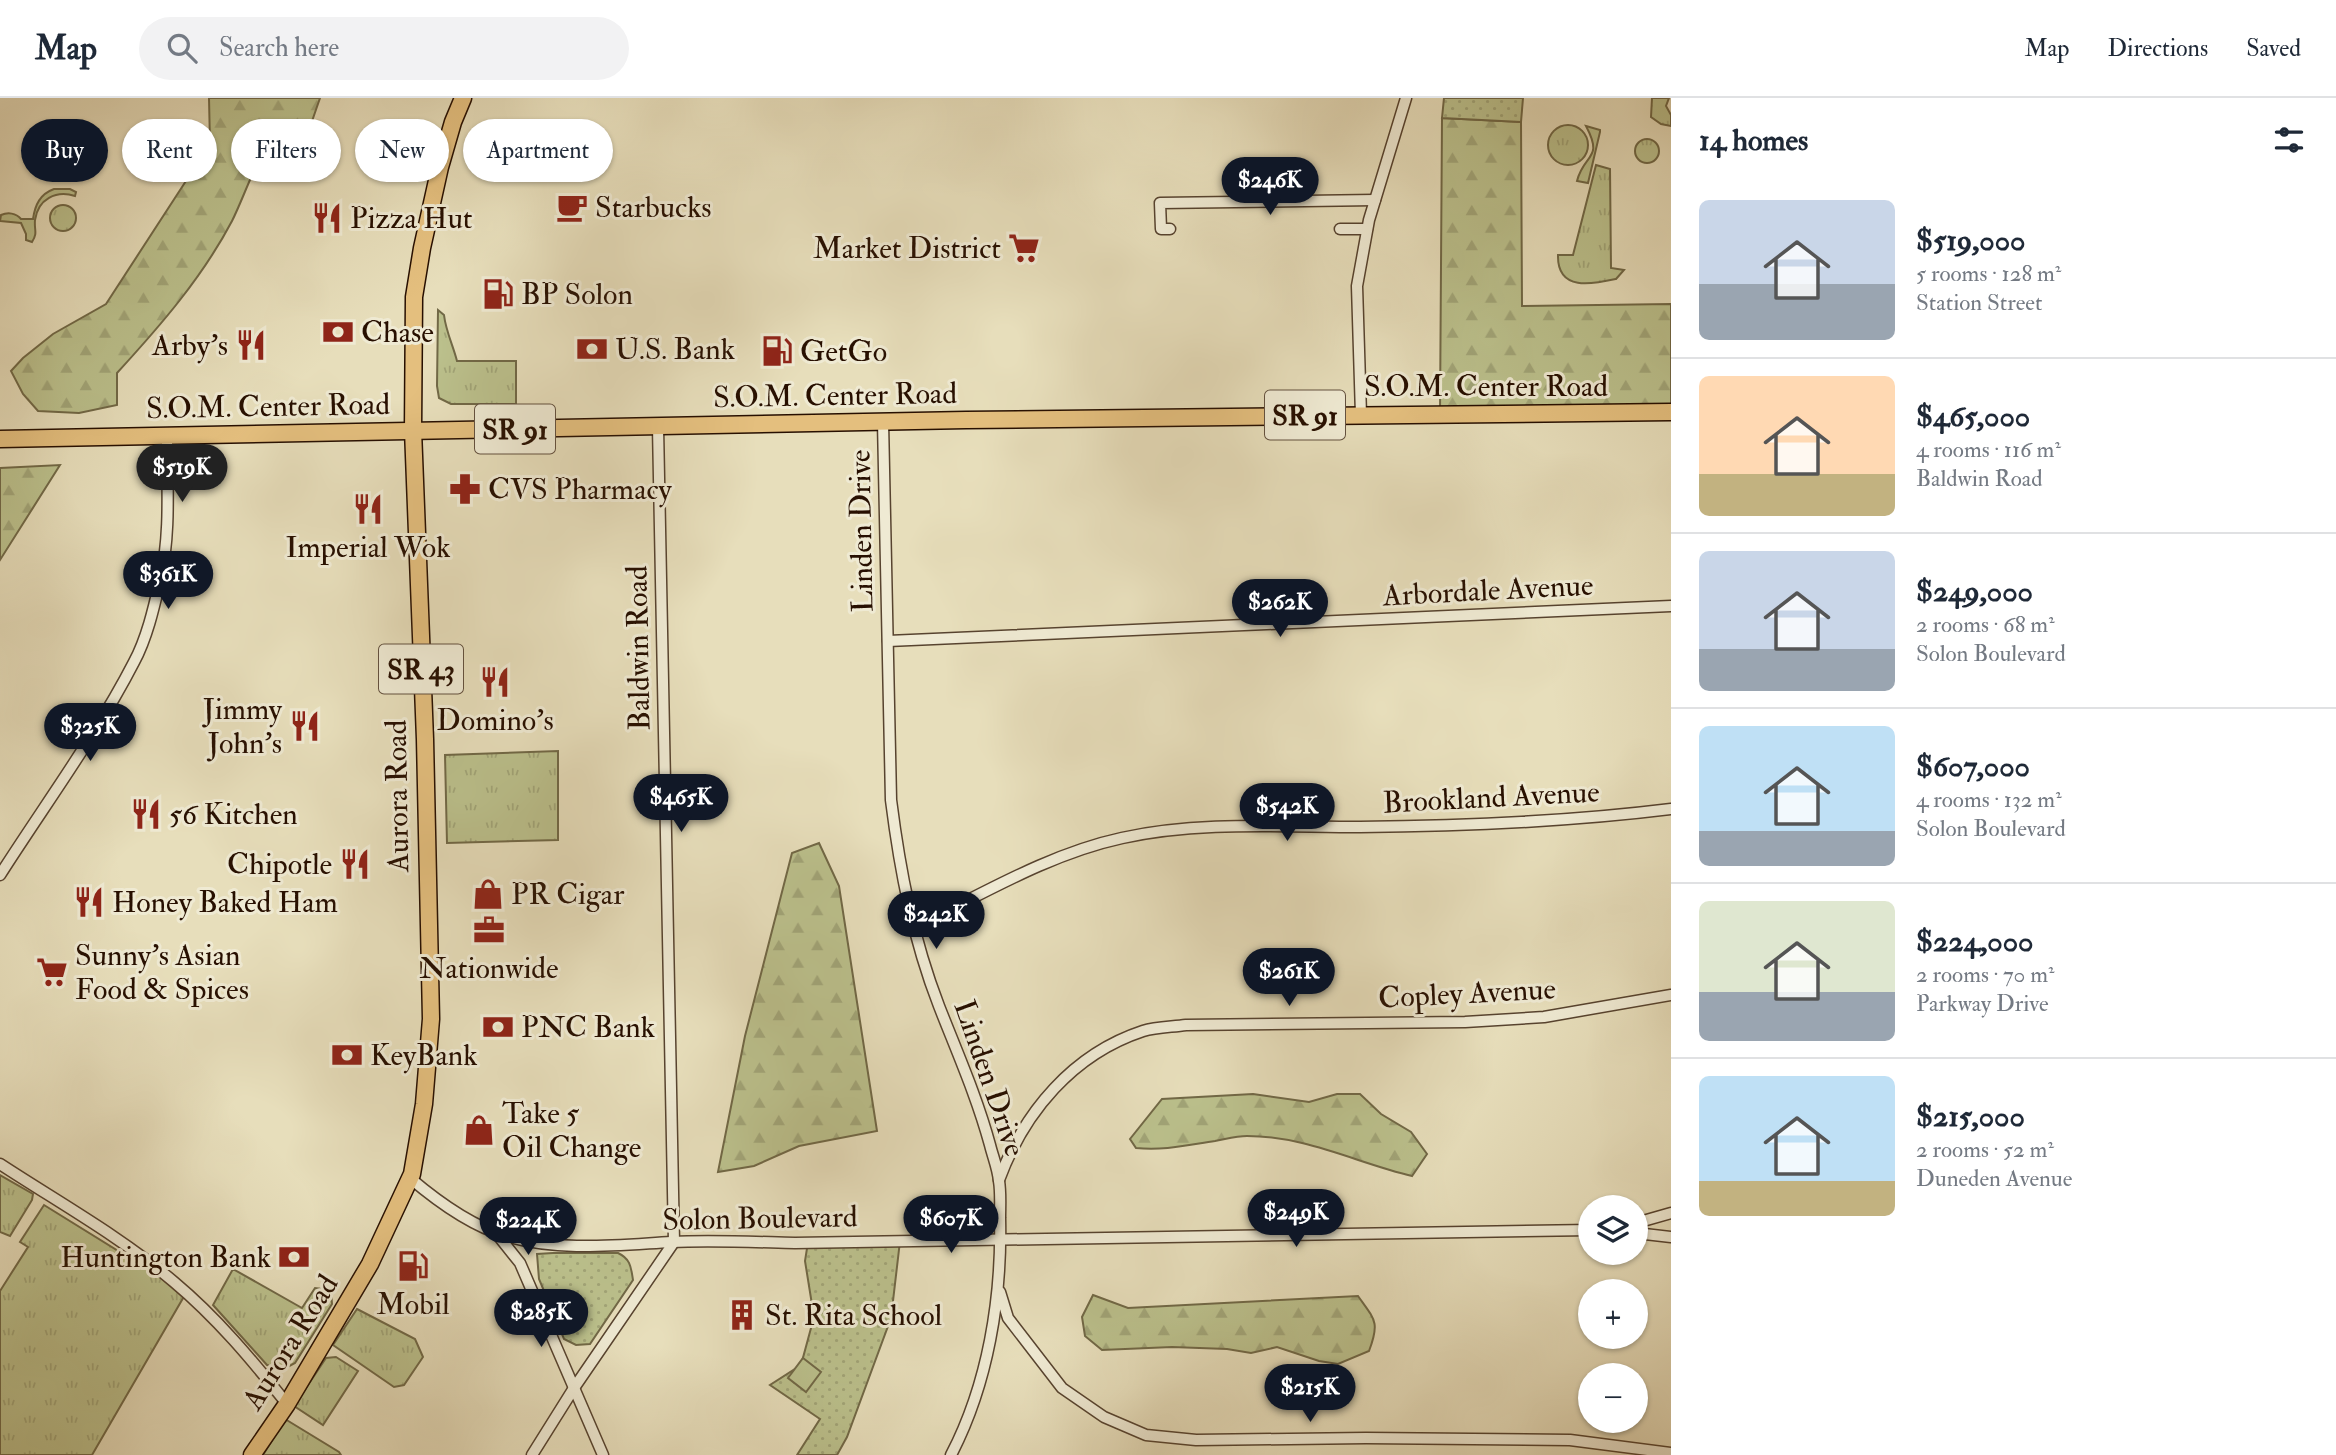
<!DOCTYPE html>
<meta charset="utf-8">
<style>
:root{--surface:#fff;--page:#f2f2f3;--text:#1f2937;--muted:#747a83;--line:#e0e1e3;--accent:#111827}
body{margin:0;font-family:"IM FELL Double Pica",serif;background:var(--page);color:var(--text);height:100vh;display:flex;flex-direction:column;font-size:26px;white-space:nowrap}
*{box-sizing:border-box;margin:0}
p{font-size:23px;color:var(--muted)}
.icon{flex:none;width:38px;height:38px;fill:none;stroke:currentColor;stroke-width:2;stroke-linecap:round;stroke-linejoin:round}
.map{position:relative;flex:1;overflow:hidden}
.details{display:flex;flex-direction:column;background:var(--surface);width:665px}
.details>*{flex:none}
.hud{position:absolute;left:21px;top:21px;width:665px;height:63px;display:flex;gap:14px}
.fabs{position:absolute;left:1578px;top:1097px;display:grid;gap:14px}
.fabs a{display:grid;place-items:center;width:70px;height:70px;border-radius:50%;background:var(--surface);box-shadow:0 2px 5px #0004;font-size:35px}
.price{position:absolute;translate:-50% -60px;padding:0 16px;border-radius:24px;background:var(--accent);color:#fff;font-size:23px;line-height:46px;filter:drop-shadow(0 2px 4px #0008)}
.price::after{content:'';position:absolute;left:50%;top:42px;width:21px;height:16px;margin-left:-10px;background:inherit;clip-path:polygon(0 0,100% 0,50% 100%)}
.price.active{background:#222;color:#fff}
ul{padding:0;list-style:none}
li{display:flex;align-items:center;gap:21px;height:175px;padding:0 28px}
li+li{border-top:2px solid var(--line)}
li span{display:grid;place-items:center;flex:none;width:196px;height:140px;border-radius:10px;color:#555}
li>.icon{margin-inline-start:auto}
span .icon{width:84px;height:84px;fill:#fffc;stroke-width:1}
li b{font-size:30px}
h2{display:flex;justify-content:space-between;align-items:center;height:84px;padding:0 28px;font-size:30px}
.tag{padding:0 24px;border-radius:32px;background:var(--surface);box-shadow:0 2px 5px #0004;font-size:24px;line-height:63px}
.tag.active{background:var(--accent);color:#fff}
header{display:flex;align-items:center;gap:42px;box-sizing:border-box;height:98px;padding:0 35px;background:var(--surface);border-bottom:2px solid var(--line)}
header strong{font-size:33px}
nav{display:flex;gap:38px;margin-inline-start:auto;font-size:24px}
.search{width:490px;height:63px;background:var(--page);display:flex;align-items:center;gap:18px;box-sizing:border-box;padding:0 24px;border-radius:38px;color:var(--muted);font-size:26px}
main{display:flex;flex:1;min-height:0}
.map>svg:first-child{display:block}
.grass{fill:url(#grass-tufts);stroke:#716846;stroke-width:2}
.forest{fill:url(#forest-firs);stroke:#716846;stroke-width:2}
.park{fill:url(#park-dots);stroke:#716846;stroke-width:2}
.garden{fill:#bbc08c;stroke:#716846;stroke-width:2}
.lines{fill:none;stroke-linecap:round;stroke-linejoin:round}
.minor-casing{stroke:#57432f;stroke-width:13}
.primary-casing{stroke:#270f00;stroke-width:19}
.minor{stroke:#efead3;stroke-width:10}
.primary{stroke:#e4bf7e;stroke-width:16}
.labels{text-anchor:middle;stroke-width:6;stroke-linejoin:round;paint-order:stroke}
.shield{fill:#efead3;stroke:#63513f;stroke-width:2}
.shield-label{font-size:28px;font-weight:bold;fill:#270f00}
.poi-label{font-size:30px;fill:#270f00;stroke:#efead3;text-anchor:start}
.street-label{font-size:30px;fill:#270f00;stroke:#efead3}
</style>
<header>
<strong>Map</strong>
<div class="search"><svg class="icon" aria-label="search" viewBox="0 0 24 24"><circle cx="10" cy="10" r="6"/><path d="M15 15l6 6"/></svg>Search here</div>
<nav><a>Map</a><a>Directions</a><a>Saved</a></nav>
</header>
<main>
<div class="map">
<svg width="1671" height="1357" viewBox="0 0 1671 1357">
<defs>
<pattern id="grass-tufts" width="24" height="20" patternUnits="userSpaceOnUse" patternTransform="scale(1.75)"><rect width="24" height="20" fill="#bbc08c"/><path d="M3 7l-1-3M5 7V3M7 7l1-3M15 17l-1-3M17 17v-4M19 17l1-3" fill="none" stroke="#a1a477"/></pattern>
<pattern id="forest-firs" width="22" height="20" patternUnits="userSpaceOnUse" patternTransform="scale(1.75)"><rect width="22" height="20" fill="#bbc08c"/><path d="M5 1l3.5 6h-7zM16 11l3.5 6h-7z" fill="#a1a477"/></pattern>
<pattern id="park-dots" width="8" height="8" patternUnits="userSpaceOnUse" patternTransform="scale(1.75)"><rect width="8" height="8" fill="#bbc08c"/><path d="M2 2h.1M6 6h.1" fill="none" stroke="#a1a477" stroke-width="1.8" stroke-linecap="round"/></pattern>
</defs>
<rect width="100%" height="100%" fill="#e7debb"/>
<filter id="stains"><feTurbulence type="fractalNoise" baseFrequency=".00286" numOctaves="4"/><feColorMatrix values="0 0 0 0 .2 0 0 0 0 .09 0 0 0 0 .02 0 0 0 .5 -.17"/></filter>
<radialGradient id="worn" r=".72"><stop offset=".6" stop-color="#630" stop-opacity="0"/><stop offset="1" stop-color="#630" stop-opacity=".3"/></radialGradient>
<g class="grass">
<path d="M 1652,0 L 1669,0 L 1666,8 L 1671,17 L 1671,28 L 1661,26 L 1651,19 Z"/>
<circle cx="1568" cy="47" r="20"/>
<circle cx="1647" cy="53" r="12"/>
<path d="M 1596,67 L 1610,71 L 1611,170 L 1624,172 L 1616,181 C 1593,186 1557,194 1558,157 L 1573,157 Z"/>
<circle cx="63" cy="120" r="13"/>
<path d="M 438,212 L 444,217 C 446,234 453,247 457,263 L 516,263 L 516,306 L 451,306 L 439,300 L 437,288 Z"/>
<path d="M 558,653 L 558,742 L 447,745 L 445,657 Z"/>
<path d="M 0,1077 L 33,1096 L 32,1102 L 10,1138 L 0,1134 Z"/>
<path d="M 44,1107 L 186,1195 L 92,1357 L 0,1357 L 0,1193 L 28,1149 L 20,1144 Z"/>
<path d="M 233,1171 L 302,1210 L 315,1190 L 331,1192 L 332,1206 L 295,1265 L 284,1271 L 267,1267 L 213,1207 Z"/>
<path d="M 357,1211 L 415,1241 L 423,1259 L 404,1287 L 394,1289 L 333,1247 Z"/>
<path d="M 336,1259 L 358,1273 L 323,1327 L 294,1308 L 326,1260 Z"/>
<path d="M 285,1321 L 339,1354 L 341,1357 L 263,1357 Z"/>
</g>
<g class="forest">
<path d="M 209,0 L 320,0 L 310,29 L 296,42 L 249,33 L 239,49 L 254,73 C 246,90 240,107 232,123 C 202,180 160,228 117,275 L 117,307 L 79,315 L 38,313 L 23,296 L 11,273 L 23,260 L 53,236 L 106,206 L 210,46 Z"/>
<path d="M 1442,20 L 1521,24 L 1522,208 L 1671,206 L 1671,314 L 1440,316 Z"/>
<path d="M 60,367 L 0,462 L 0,370 Z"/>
<path d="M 819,745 L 839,788 L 877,1033 L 799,1048 L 754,1068 L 718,1074 L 745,938 L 792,755 Z"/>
<path d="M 1253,996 L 1309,1004 L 1337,996 L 1360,996 L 1381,1016 L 1411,1034 L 1427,1056 L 1412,1078 C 1357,1065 1306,1038 1247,1038 C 1237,1038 1226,1041 1215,1043 C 1188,1047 1163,1053 1136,1050 L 1130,1041 L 1162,1001 Z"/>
<path d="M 1093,1197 L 1128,1210 L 1358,1198 C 1375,1222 1380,1224 1369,1253 L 1338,1266 L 1319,1263 L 1277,1249 L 1251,1255 L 1227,1251 L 1172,1249 L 1102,1252 L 1085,1238 L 1082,1219 Z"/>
</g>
<g class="park">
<path d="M 1444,0 L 1523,0 L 1521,24 L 1442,20 Z"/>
<path d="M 900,1143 L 891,1220 L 847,1339 L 837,1357 L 797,1357 L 820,1321 L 770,1287 L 801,1267 L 814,1219 L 805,1163 L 808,1144 Z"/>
<path d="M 553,1155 L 618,1155 C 631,1161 631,1170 633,1182 L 590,1246 L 576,1247 L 564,1241 L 539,1181 L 537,1156 Z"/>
</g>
<g class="garden">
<path d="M 1586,28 L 1600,32 L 1600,34 L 1588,85 L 1577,83 C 1584,55 1604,62 1586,28 Z"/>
<path d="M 54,91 L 70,91 L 76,94 L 75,98 C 56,92 38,101 35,122 C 34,132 38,135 32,144 L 26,142 L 26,136 L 21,125 L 0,123 L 1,117 C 8,114 16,115 21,121 L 33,121 C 35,107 40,96 54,91 Z"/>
<path d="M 803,1260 L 821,1274 L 806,1294 L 788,1280 Z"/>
</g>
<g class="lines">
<defs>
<g id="minor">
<path d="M 1170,131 L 1161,131 L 1160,105 L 1375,102"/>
<path d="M 1340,131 L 1367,131"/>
<path d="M 1361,317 L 1357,188 L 1369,122 L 1406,0"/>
<path d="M 883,324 L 891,702 C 900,773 913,841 939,908 C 957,954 977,999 990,1047 C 993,1059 998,1071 999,1083 C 1001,1095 1000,1108 1000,1120 C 1002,1200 988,1286 951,1357"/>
<path d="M 888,543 L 1671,508"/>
<path d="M 0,777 C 44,708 97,636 134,564 C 147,540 154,509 160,483 C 171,436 167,386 167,339"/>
<path d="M 913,830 C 981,797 1048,756 1122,740 C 1199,723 1281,729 1360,729 C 1464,728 1567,724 1671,711"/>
<path d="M 0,1066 C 58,1104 121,1139 174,1184 C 217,1220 252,1262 287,1306"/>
<path d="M 410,1080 C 437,1103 471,1128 506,1138 C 558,1154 618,1147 671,1144 C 712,1142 754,1144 795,1145 L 1591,1132"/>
<path d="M 999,1082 C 1024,1014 1073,956 1143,933 C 1156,929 1172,929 1186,927 L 1465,924 L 1544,919 L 1671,897"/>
<path d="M 1636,1125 L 1671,1115"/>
<path d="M 496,1135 L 520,1165 L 603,1357"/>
<path d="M 1636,1135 L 1671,1139"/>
<path d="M 1000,1194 L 1008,1220 L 1062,1290 L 1104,1319 L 1146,1337 L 1196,1342 L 1366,1340 L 1570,1342 L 1671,1355"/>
<path d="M 532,1357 L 574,1290 L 674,1144 L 658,329"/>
</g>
<g id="primary">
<path d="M 0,341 L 966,322 L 1671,314"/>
<path d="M 252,1357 L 287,1306 L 370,1166 L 412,1076 L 424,1006 L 431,921 L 425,641 L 413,332 L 414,199 L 422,150 L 440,69 L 453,24 L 463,0"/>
</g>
</defs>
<use href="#minor" class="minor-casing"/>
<use href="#primary" class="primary-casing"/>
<use href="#minor" class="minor"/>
<use href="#primary" class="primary"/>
</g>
<defs>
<symbol id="cafe-bare" viewBox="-9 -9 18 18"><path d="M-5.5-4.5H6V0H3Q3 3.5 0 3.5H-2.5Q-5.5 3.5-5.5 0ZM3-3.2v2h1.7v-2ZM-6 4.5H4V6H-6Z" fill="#8f2418" stroke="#efead3" stroke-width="2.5" paint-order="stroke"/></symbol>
<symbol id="restaurant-bare" viewBox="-9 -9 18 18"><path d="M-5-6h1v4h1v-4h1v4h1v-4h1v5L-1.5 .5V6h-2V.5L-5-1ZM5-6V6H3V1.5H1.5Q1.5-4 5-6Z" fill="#8f2418" stroke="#efead3" stroke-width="2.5" paint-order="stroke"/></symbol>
<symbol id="supermarket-bare" viewBox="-9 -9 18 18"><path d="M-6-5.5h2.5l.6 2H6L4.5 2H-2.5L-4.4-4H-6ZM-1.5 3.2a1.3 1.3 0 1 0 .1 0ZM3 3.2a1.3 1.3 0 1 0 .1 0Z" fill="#8f2418" stroke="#efead3" stroke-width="2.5" paint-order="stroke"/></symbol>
<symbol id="fuel-bare" viewBox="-9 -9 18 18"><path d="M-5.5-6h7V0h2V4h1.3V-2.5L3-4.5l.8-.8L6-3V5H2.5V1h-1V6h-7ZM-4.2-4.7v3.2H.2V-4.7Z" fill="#8f2418" stroke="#efead3" stroke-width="2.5" paint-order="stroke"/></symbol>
<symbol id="bank-bare" viewBox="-9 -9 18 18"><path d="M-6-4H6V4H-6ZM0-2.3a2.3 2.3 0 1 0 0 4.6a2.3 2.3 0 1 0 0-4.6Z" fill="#8f2418" stroke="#efead3" stroke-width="2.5" paint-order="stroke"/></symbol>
<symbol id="pharmacy-bare" viewBox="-9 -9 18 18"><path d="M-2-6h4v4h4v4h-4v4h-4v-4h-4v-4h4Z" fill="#8f2418" stroke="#efead3" stroke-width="2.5" paint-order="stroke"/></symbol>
<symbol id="shop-bare" viewBox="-9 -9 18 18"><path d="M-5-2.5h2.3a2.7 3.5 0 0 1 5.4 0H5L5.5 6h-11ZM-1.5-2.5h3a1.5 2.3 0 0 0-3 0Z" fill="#8f2418" stroke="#efead3" stroke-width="2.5" paint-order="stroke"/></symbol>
<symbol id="office-bare" viewBox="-9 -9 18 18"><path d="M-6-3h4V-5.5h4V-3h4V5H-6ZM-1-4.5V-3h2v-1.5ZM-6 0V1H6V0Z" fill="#8f2418" stroke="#efead3" stroke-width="2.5" paint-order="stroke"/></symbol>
<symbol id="building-bare" viewBox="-9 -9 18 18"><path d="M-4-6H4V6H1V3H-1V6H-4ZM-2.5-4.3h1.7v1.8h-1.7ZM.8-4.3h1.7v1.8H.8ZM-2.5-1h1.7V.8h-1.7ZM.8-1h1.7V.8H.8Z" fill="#8f2418" stroke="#efead3" stroke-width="2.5" paint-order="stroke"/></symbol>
</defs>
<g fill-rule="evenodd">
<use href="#cafe-bare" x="550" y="87" width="44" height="44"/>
<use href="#restaurant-bare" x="305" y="98" width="44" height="44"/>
<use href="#supermarket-bare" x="1002" y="128" width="44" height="44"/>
<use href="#fuel-bare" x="476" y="174" width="44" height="44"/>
<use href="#bank-bare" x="316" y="212" width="44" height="44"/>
<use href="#restaurant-bare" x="229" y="225" width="44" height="44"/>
<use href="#bank-bare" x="570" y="229" width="44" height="44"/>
<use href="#fuel-bare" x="755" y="231" width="44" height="44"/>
<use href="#pharmacy-bare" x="443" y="369" width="44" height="44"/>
<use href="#restaurant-bare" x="346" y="389" width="44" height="44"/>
<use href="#restaurant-bare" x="473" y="562" width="44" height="44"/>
<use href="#restaurant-bare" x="283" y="606" width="44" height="44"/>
<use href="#restaurant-bare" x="124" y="694" width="44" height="44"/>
<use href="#restaurant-bare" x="333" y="744" width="44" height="44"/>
<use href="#shop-bare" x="466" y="774" width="44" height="44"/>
<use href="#restaurant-bare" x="67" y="782" width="44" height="44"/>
<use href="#office-bare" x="467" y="810" width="44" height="44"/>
<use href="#supermarket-bare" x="30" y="852" width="44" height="44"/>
<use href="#bank-bare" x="476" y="907" width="44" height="44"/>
<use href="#bank-bare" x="325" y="935" width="44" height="44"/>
<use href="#shop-bare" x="457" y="1010" width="44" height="44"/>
<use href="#bank-bare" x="272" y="1137" width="44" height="44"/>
<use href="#fuel-bare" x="391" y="1146" width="44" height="44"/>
<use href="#building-bare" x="720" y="1195" width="44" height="44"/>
</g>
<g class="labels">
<g class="shield">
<rect x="1265" y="292.5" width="80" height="49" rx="5"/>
<rect x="475" y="306.5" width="80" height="49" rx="5"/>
<rect x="379" y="546.5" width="84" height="49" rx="5"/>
</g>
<g class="shield-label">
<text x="1305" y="327">SR 91</text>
<text x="515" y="341">SR 91</text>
<text x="421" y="581">SR 43</text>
</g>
<g class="poi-label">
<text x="595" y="119">Starbucks</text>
<text x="350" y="130">Pizza Hut</text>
<text x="1001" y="160" text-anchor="end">Market District</text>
<text x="521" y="206">BP Solon</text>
<text x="361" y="244">Chase</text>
<text x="228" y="257" text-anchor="end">Arby's</text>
<text x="615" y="261">U.S. Bank</text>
<text x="800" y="263">GetGo</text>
<text x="488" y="401">CVS Pharmacy</text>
<text x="368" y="459" text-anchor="middle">Imperial Wok</text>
<text x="282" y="621" text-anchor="end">Jimmy<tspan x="282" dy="34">John's</tspan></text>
<text x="495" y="632" text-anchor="middle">Domino's</text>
<text x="169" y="726">56 Kitchen</text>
<text x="332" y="776" text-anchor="end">Chipotle</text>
<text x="511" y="806">PR Cigar</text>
<text x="112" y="814">Honey Baked Ham</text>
<text x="75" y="867">Sunny's Asian<tspan x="75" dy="34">Food &amp; Spices</tspan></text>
<text x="489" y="880" text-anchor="middle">Nationwide</text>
<text x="521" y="939">PNC Bank</text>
<text x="370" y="967">KeyBank</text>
<text x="502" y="1025">Take 5<tspan x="502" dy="34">Oil Change</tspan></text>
<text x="271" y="1169" text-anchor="end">Huntington Bank</text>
<text x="413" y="1216" text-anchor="middle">Mobil</text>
<text x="765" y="1227">St. Rita School</text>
</g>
<g class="street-label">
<text x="1486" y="298">S.O.M. Center Road</text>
<text transform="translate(835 297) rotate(-1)" y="10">S.O.M. Center Road</text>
<text transform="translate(268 308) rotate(-1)" y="10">S.O.M. Center Road</text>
<text transform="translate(861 433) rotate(-91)" y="10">Linden Drive</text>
<text transform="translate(1488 492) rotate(-3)" y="10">Arbordale Avenue</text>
<text transform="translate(638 550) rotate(-91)" y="10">Baldwin Road</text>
<text transform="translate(397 698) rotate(-91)" y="10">Aurora Road</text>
<text transform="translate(1491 699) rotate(-3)" y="10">Brookland Avenue</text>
<text transform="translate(1467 895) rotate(-3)" y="10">Copley Avenue</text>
<text transform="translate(990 980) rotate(71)" y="10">Linden Drive</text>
<text transform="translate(760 1120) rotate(-1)" y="10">Solon Boulevard</text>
<text transform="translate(290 1244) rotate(-58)" y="10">Aurora Road</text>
</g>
</g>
<rect width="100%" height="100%" filter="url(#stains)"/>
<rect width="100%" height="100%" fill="url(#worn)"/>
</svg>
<div class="fabs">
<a><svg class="icon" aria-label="layers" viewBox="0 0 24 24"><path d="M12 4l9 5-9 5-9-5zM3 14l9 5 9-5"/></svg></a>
<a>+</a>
<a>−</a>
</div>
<b class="price" style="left:1270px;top:119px">$246K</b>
<b class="price active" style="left:182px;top:406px">$519K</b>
<b class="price" style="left:168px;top:513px">$361K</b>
<b class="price" style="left:1280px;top:541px">$262K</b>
<b class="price" style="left:90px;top:665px">$325K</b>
<b class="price" style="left:681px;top:736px">$465K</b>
<b class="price" style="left:1287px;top:745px">$542K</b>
<b class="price" style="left:936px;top:853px">$242K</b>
<b class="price" style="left:1289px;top:910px">$261K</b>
<b class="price" style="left:1296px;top:1151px">$249K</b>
<b class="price" style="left:951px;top:1157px">$607K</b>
<b class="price" style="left:528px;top:1159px">$224K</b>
<b class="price" style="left:541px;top:1251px">$285K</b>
<b class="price" style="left:1310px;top:1326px">$215K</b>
<div class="hud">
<a class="tag active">Buy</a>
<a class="tag">Rent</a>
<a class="tag">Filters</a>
<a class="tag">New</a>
<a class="tag">Apartment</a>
</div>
</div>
<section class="details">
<h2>14 homes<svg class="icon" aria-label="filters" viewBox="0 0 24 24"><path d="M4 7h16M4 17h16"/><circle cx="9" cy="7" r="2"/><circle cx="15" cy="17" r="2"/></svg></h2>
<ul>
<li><span style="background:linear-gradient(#c9d6e8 60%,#9aa5b1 0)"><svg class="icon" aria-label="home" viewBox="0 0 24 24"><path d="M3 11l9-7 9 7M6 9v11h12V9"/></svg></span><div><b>$519,000</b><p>5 rooms · 128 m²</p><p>Station Street</p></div></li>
<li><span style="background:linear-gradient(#ffd9b3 70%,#c2b280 0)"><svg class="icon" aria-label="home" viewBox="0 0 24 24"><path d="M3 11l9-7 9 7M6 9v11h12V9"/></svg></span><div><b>$465,000</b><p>4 rooms · 116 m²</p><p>Baldwin Road</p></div></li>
<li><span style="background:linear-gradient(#c9d6e8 70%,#9aa5b1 0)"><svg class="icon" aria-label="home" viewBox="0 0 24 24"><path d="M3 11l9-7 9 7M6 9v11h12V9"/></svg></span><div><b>$249,000</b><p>2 rooms · 68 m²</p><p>Solon Boulevard</p></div></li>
<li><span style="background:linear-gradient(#bfe0f5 75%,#9aa5b1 0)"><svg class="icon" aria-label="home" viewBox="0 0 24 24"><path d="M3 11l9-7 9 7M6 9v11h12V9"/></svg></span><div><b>$607,000</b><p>4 rooms · 132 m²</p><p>Solon Boulevard</p></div></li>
<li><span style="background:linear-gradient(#dfe7d0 65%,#9aa5b1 0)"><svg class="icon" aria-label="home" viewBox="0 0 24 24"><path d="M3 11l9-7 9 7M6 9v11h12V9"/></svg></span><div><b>$224,000</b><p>2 rooms · 70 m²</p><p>Parkway Drive</p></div></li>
<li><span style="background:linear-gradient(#bfe0f5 75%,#c2b280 0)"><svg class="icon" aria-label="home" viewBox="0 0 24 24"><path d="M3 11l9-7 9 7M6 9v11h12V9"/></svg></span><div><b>$215,000</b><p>2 rooms · 52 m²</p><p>Duneden Avenue</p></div></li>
</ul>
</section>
</main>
